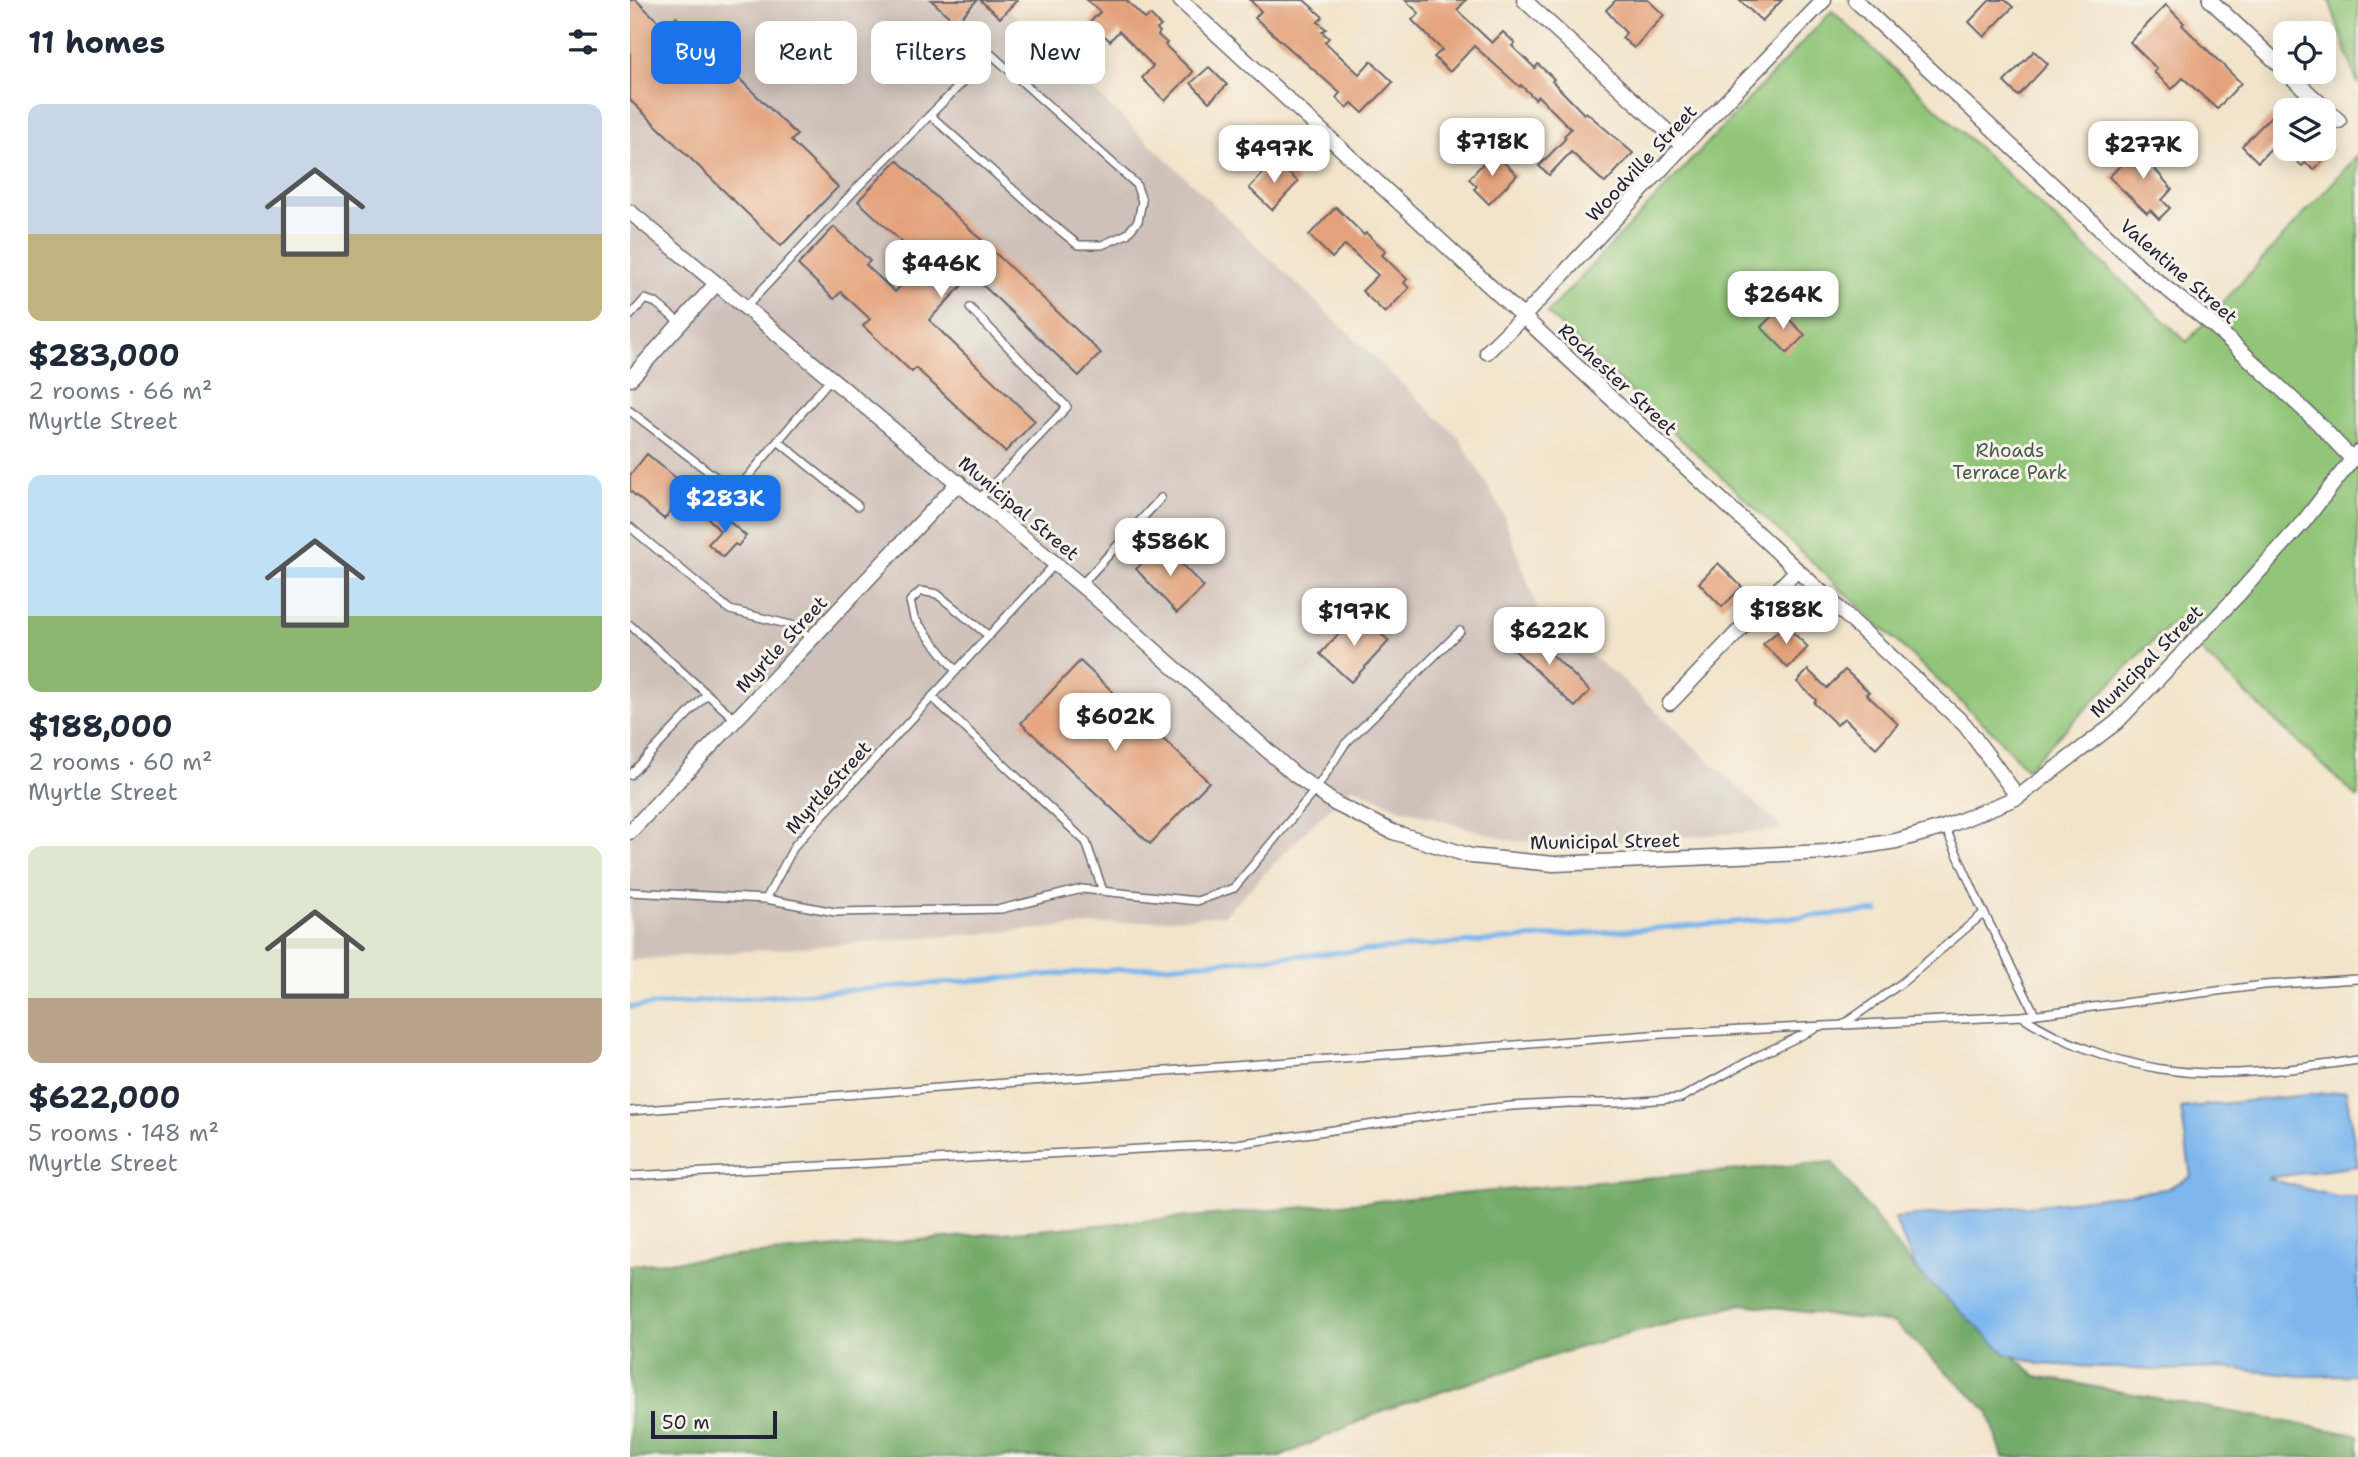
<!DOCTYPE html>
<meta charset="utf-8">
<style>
:root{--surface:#fff;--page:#f2f2f3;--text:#1f2937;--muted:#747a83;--accent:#1a73e8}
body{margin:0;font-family:"Shantell Sans",sans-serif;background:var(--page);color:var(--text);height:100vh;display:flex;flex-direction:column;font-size:26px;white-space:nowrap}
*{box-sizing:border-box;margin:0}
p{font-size:23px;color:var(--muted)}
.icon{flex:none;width:38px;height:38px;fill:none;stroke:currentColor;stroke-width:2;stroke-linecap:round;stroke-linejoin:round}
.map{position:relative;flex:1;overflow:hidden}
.sheet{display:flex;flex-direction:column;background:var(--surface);width:630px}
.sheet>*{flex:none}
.hud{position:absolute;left:21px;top:21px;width:665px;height:63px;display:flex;gap:14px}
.tools{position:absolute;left:1643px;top:21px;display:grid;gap:14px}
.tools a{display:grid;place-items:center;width:63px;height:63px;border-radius:14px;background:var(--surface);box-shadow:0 4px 18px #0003;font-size:35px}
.scale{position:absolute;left:21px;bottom:18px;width:126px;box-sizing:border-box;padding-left:7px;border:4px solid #22223b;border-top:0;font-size:19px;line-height:24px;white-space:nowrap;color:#22223b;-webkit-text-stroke:5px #f7f3e8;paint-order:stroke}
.price{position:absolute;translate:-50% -60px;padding:0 16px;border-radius:14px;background:#fff;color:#222;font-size:23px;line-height:46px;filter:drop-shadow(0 2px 4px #0008)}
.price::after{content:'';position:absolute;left:50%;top:42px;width:21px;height:16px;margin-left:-10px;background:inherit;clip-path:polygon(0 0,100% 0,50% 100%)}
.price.selected{background:var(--accent);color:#fff}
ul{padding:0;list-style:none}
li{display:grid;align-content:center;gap:14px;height:371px;padding:0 28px}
li span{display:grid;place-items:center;height:217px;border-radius:14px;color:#555}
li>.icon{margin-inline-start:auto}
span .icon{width:126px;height:126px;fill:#fffc;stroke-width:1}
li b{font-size:30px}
h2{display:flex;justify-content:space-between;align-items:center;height:84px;padding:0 28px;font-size:30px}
.pill{padding:0 24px;border-radius:14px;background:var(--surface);box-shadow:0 4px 18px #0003;font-size:24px;line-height:63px}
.pill.selected{background:var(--accent);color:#fff}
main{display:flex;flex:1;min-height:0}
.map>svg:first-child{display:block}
.industrial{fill:#cec1b9}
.green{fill:#91c679;stroke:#5a745a;stroke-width:2}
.forest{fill:#74ab69;stroke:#4b6652;stroke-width:2}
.water{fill:#7db7ee;stroke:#506c94;stroke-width:2}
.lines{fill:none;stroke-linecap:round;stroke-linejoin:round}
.stream{stroke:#7db7ee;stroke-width:5}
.building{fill:#e4a27c}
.service-casing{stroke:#6b666d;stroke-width:10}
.minor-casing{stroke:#6b666d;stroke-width:17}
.service{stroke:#fff;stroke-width:7}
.minor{stroke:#fff;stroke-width:14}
.labels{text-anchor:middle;stroke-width:6;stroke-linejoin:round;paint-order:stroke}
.street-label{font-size:19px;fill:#22223b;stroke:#f7f3e8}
.park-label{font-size:19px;fill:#495b51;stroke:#f7f3e8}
</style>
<main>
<section class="sheet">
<h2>11 homes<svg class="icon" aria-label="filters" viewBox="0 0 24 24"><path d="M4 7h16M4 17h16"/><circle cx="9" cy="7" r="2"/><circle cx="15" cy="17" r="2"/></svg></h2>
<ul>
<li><span style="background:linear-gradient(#c9d6e8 60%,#c2b280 0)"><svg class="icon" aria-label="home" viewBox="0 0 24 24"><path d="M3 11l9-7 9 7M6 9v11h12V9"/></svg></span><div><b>$283,000</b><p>2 rooms · 66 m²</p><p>Myrtle Street</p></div></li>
<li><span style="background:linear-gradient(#bfe0f5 65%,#8fb573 0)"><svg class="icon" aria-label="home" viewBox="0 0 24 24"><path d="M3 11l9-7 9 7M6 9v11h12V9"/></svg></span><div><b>$188,000</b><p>2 rooms · 60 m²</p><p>Myrtle Street</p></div></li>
<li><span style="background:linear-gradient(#dfe7d0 70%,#b9a48a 0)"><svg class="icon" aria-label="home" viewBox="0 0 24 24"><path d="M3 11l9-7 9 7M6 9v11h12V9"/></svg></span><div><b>$622,000</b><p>5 rooms · 148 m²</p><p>Myrtle Street</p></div></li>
</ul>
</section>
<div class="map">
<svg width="1728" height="1457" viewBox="0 0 1728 1457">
<rect width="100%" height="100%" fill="#f7f3e8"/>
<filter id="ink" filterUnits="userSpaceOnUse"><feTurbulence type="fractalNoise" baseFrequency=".0143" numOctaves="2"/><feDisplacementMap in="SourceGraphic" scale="14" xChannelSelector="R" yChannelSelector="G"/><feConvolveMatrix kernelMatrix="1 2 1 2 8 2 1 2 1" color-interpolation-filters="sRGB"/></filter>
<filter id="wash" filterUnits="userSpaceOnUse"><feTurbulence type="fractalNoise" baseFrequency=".00686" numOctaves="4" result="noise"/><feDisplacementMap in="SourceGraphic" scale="28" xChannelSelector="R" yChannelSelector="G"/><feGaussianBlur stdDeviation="1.57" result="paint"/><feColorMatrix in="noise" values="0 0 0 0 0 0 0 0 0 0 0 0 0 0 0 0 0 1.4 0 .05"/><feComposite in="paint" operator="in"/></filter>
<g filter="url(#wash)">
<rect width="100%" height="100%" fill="#f2e4ca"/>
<path class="industrial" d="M 0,0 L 369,0 L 829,438 L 872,511 L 910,616 L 989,677 L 1154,830 L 970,842 L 882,841 L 769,808 L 723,787 L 685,822 L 594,915 L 0,960 Z"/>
<g class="green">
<path d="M 1699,0 L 1728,0 L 1728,85 Z"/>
<path d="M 1202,11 L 1557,342 L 1728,155 L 1728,798 L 1541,623 L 1396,769 L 1365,734 L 917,313 Z"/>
</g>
<path class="forest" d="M 1202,1162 L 1287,1271 L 1406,1376 L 1728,1435 L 1728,1457 L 1373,1457 L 1358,1411 L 1264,1323 L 1112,1304 L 954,1346 L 754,1410 L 650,1457 L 0,1457 L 0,1265 Z"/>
<path class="water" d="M 1716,1091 L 1728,1166 L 1637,1178 L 1706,1197 L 1728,1197 L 1728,1375 L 1671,1376 L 1595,1368 L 1524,1370 L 1409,1364 L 1375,1353 L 1287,1271 L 1264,1218 L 1408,1205 L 1536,1189 L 1561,1177 L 1551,1108 Z"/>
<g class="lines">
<path class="stream" d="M 0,1007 L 1248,911"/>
</g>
<g id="blocks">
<g class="building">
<path d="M 0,0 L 6,0 L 35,28 L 46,17 L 167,135 L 161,141 L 208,187 L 151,246 L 0,100 Z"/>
<path d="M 301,0 L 347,0 L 326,23 Z"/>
<path d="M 350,0 L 387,0 L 370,18 Z"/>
<path d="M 457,0 L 496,0 L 515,19 L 520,15 L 531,26 L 527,29 L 530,32 L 528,35 L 537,43 L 535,45 L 563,72 L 535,101 L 512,78 L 523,66 L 489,31 L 480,41 L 460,22 L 470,12 Z"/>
<path d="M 620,0 L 674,0 L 693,17 L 688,22 L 696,29 L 692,32 L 699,38 L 695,42 L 729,74 L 741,61 L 763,82 L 733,113 L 722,103 L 717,108 L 706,98 L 710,93 L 625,18 L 631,11 Z"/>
<path d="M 775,0 L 836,0 L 827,10 L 862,43 L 873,32 L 885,43 L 882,46 L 905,68 L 908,64 L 924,79 L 922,81 L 954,114 L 956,112 L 1003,153 L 975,183 L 941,152 L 919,175 L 909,166 L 936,138 L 934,136 L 941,129 L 908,96 L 905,99 L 891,85 L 890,87 L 844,46 L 820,72 L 804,57 L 812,50 L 782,20 L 789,13 Z"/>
<path d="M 986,0 L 1018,0 L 1034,15 L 1004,48 L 992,38 L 996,33 L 976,10 Z"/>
<path d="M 1109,0 L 1152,0 L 1132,21 Z"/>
<path d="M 1360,0 L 1375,0 L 1383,7 L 1354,37 L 1339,22 Z"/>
<path d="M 1536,5 L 1554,23 L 1552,25 L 1611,83 L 1587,109 L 1553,78 L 1542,89 L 1524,72 L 1527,69 L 1500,42 Z"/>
<path d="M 1404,51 L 1418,64 L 1388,96 L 1374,82 Z"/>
<path d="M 579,67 L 597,85 L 579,102 L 561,83 Z"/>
<path d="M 1644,113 L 1656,125 L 1656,149 L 1703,149 L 1684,170 L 1675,163 L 1672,166 L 1646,143 L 1628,162 L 1612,146 Z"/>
<path d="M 1515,141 L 1531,157 L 1522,166 L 1542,189 L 1532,200 L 1540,208 L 1529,219 L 1520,210 L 1517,213 L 1479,177 Z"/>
<path d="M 863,152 L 887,175 L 859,204 L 844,189 L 847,186 L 839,179 Z"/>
<path d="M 267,160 L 471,353 L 449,376 L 342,275 L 299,320 L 405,421 L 375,452 L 286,368 L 282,372 L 233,326 L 240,319 L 211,292 L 204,299 L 168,265 L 204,227 L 240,261 L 236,265 L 265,292 L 293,262 L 228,201 Z"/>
<path d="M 646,160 L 668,182 L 642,210 L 619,188 Z"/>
<path d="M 706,207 L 734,235 L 736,233 L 756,251 L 752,255 L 777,279 L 774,283 L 779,288 L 755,313 L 732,291 L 748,275 L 715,245 L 702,258 L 679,235 Z"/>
<path d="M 1149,309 L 1175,335 L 1157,353 L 1131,327 Z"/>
<path d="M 17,454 L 59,489 L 34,519 L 0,491 L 0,475 Z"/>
<path d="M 86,510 L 116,536 L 108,546 L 105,544 L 93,557 L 78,544 L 90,531 L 78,518 Z"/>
<path d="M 532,544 L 574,587 L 547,613 L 506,569 Z"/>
<path d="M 1088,563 L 1112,587 L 1092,607 L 1069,583 Z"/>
<path d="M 728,613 L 759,641 L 721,682 L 690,654 Z"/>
<path d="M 1155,625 L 1178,647 L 1158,668 L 1133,644 Z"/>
<path d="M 893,627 L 960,691 L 945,707 L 877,643 Z"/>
<path d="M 450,661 L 579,782 L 520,844 L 391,723 Z"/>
<path d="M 1178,670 L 1197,688 L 1215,670 L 1239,692 L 1236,694 L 1268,724 L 1246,748 L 1214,718 L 1207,725 L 1184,703 L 1186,700 L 1167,682 Z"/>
</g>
</g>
</g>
<g filter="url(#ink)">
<use href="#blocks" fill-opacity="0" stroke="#6b666d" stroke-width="2"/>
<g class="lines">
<defs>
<g id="service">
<path d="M 115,308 L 228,187 L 300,115 L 416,219 L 448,245 L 472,245 L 497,234 L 508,221 L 512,201 L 506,184 L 361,54 L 300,115"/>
<path d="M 340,308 L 437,407 L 349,499"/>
<path d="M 0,316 L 15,299 L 26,303 L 50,323"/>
<path d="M 0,411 L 105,492 L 201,378"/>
<path d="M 148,441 L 228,506"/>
<path d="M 0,527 L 100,610 L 165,626 L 181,638"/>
<path d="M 451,585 L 531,498"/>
<path d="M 0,625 L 105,719"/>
<path d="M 326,671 L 284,618 L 280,601 L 291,591 L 307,594 L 359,636"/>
<path d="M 302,697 L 456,842 L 473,891"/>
<path d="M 0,775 L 77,694"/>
<path d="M 1315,827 L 1350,905 L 1405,1014"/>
<path d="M 0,892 L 136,899 L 205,912 L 371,909 L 452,889 L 567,901 L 604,888 L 686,789 L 715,744 L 830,631"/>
<path d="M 136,899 L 165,845 L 425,564"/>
<path d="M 1392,1016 C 1432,1043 1483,1061 1531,1069 C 1590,1079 1669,1069 1728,1060"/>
<path d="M 1214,1024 L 1273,982 L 1354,913"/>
<path d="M 0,1111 L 1033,1034 L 1392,1016 L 1634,985 L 1728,979"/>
<path d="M 0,1176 L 606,1144 L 827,1112 L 882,1106 L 938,1103 L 986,1103 L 1051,1098 L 1130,1055 L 1185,1029"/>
</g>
<g id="minor">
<path d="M 550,0 L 1335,725 L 1388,797"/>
<path d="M 894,0 L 1053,146"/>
<path d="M 1225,0 L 1518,274 L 1584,326 L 1687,422 L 1722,459"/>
<path d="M 1580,0 L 1656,71"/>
<path d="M 1656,72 L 1709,121"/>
<path d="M 0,212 L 457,590 L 664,774 L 706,804 L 763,832 L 841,856 L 924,864 L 1197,852 L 1266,841 L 1315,827 L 1388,797 L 1487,722 L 1606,597 L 1675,520 L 1728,452"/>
<path d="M 857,352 L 893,317 L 1053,146 L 1194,0"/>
<path d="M 0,379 L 86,284"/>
<path d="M 1040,703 L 1167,570"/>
<path d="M 0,832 L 329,482"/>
</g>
</defs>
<use href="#service" class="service-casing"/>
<use href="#minor" class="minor-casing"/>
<use href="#service" class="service"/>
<use href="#minor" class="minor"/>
</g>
</g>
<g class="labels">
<g class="street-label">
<text transform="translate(1011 163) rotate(-47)" y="7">Woodville Street</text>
<text transform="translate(1549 271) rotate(41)" y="7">Valentine Street</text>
<text transform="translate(988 379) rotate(43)" y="7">Rochester Street</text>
<text transform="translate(389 508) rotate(40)" y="7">Municipal Street</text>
<text transform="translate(151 644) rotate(-47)" y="7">Myrtle Street</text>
<text transform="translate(1516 661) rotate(-45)" y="7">Municipal Street</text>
<text transform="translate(198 787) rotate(-48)" y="7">MyrtleStreet</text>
<text transform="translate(975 841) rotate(-1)" y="7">Municipal Street</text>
</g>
<g class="park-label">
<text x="1380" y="457">Rhoads<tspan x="1380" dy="22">Terrace Park</tspan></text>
</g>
</g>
</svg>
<div class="tools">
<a><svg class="icon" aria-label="locate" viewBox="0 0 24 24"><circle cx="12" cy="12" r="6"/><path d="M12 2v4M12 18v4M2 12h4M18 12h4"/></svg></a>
<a><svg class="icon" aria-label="layers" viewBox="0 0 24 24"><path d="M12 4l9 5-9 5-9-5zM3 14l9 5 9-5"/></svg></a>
</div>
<div class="scale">50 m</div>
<b class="price" style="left:862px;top:178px">$718K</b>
<b class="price" style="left:1513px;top:181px">$277K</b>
<b class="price" style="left:644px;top:185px">$497K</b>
<b class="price" style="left:311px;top:300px">$446K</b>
<b class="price" style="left:1153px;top:331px">$264K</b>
<b class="price selected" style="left:95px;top:535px">$283K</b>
<b class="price" style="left:540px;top:578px">$586K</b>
<b class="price" style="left:1156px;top:646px">$188K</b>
<b class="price" style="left:724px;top:648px">$197K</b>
<b class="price" style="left:919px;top:667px">$622K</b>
<b class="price" style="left:485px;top:753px">$602K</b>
<div class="hud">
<a class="pill selected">Buy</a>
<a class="pill">Rent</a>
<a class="pill">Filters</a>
<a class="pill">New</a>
</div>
</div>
</main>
